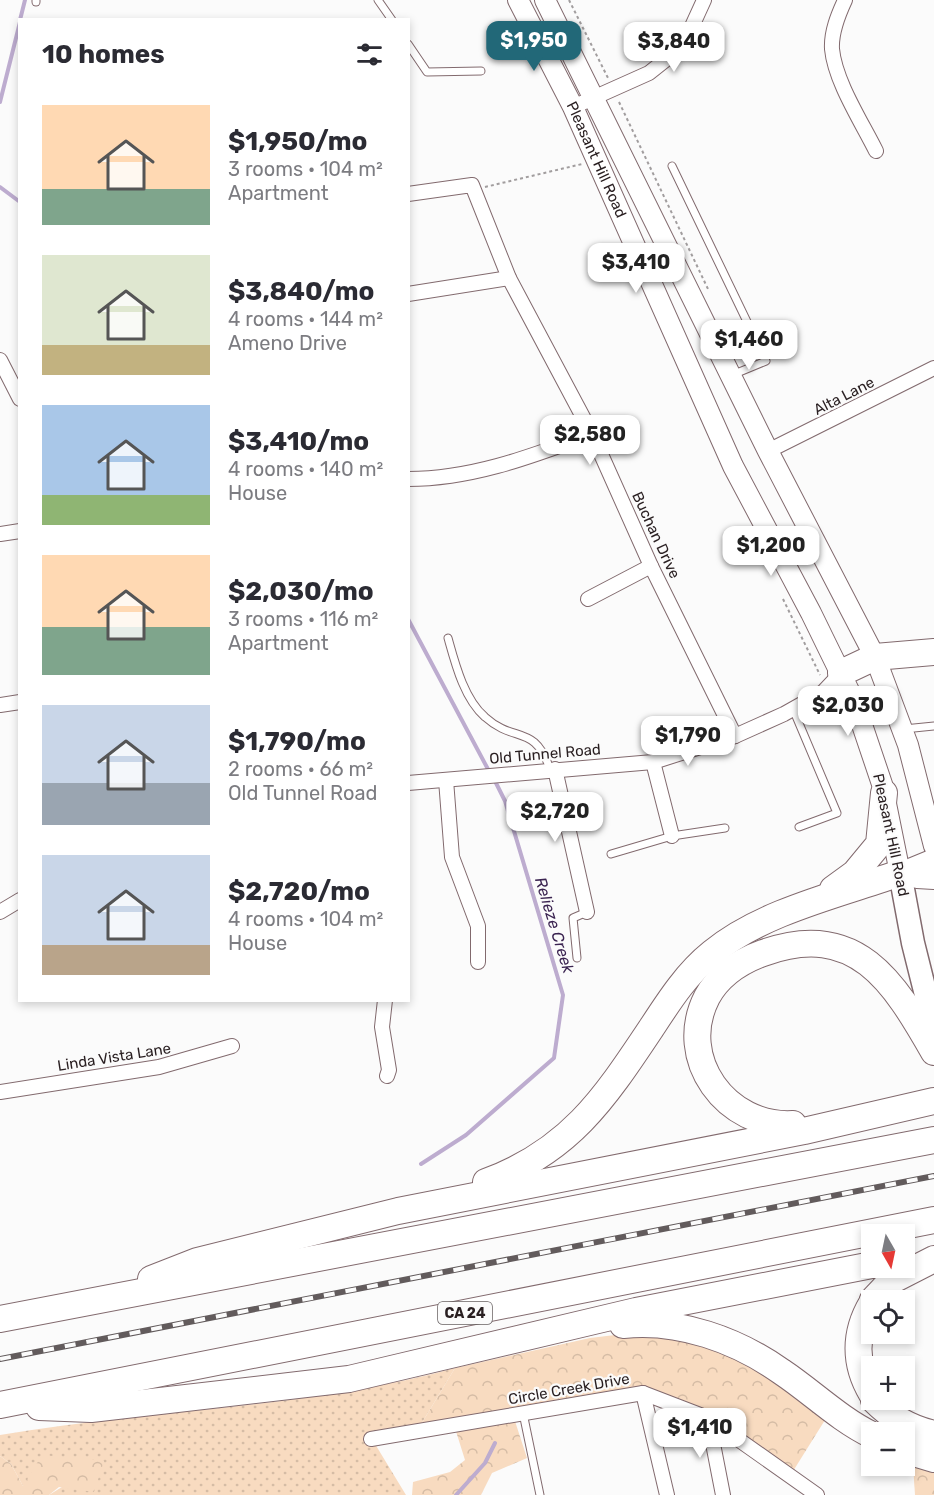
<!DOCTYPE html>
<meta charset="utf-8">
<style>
:root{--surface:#fff;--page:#f2f2f3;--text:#2b2b33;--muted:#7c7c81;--accent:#226878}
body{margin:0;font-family:Rubik,sans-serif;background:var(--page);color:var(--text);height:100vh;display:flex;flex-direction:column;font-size:22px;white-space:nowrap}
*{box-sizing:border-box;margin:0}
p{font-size:20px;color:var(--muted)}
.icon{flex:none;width:33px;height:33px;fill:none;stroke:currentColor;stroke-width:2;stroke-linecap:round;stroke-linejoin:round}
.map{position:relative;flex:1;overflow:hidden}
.drawer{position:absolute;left:18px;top:18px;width:392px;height:984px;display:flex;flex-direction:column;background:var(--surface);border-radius:0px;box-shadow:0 3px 9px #0003}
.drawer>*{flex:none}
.needle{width:39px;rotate:171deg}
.tools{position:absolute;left:861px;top:1224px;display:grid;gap:12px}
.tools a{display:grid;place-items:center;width:54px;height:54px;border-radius:0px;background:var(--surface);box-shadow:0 3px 9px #0003;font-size:30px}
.price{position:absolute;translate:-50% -51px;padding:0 14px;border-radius:12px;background:#fff;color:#222;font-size:20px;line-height:39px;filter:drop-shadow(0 2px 3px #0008)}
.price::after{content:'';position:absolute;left:50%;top:36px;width:18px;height:14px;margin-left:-9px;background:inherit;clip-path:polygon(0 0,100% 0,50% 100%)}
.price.current{background:var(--accent);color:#fff}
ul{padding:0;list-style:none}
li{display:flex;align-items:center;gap:18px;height:150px;padding:0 24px}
li span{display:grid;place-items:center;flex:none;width:168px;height:120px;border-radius:0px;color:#555}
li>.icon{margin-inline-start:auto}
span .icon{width:72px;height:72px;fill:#fffc;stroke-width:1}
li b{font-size:26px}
h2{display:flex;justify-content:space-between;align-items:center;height:72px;padding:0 24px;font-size:26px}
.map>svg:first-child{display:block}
.grass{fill:url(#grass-dots)}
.forest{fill:url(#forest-crowns)}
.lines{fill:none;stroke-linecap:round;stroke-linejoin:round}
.stream{stroke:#bdaccf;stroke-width:4}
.service-casing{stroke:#826a6e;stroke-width:9}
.minor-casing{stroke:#826a6e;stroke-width:16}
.secondary-casing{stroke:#826a6e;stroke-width:22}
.primary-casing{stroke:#826a6e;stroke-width:25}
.motorway-casing{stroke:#826a6e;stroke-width:28}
.path{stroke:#a19d9e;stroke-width:2;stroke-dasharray:3 3;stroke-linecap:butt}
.service{stroke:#fff;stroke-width:7}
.minor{stroke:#fff;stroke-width:14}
.secondary{stroke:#fff;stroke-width:20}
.primary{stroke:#fff;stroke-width:22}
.motorway{stroke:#fff;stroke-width:26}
.rail-casing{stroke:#625b5c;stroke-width:6}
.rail{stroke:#fbfbfb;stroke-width:4;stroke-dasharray:11;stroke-linecap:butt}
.labels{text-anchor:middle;stroke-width:4.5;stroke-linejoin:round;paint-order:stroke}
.shield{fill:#fbfbfb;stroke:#686162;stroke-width:1.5}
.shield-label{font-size:14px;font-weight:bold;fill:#291f21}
.street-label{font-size:15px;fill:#291f21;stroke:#fbfbfb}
.water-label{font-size:16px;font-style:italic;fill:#3b2451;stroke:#fbfbfb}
</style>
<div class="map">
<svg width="934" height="1495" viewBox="0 0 934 1495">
<defs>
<pattern id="grass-dots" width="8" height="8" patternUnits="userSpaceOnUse" patternTransform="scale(1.5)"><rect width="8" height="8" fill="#f8dbc0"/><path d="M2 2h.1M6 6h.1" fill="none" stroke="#d5bca5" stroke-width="1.8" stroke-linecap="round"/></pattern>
<pattern id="forest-crowns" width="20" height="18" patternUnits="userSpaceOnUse" patternTransform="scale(1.5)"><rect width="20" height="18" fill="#f8dbc0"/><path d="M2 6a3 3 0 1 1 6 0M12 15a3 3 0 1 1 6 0" fill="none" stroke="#d5bca5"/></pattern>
</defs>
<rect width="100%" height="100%" fill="#fbfbfb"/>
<path class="grass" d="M 455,1368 L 417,1431 L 372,1439 L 406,1495 L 49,1495 L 104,1461 L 23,1486 L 11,1464 L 0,1456 L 0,1435 C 151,1409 306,1409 455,1368 Z"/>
<g class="forest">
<path d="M 640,1332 L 709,1342 L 782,1384 L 825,1420 L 790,1476 L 708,1418 L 643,1393 L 513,1415 L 527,1458 L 492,1473 L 481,1495 L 412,1495 L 413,1482 L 450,1472 L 465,1460 L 454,1425 L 417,1431 L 455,1368 L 590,1338 Z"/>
<path d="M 42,1455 L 104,1461 L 94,1492 L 59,1487 L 49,1495 L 0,1495 L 0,1456 L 11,1464 L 23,1486 Z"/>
<path d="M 913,1465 L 934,1471 L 934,1495 L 915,1495 Z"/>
</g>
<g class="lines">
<g class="stream">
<path d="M 20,20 L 25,0"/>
<path d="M 0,102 L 20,22"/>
<path d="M 0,187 L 20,202"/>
<path d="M 408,619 L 490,773"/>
<path d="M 421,1164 L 466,1135 L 554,1058 L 563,995 L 505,801 L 494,779"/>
<path d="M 456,1495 L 485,1463 L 495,1443"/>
</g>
<defs>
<g id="service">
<path d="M 36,0 L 36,2"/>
<path d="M 378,0 L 392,20"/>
<path d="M 408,44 L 427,72 L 481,71"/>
<path d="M 672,166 L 766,361 L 732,375"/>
<path d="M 448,638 C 455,663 464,699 485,717 C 515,744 534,723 550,769"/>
<path d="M 793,709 L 837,813 L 799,827"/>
<path d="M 904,729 L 934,726"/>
<path d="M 611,854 L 672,836 L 725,828"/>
<path d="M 577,958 L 573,918 L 587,912"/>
<path d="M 523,1413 L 540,1495"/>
</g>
<g id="minor">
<path d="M 845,0 C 838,15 831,32 832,49 C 835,81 861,121 876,151"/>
<path d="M 573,107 L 649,73 L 683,46 L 704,0"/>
<path d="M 408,194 L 472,185 L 509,278 L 592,434 L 651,566 L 735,736"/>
<path d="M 408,294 L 509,278"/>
<path d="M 0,360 L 20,399"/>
<path d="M 768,451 L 934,368"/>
<path d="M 408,479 C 473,479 532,456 592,434"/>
<path d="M 0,534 L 20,531"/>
<path d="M 588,599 L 651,566"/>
<path d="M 0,705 L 20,702"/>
<path d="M 653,762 L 672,836"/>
<path d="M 555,769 L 587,912"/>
<path d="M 446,780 L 452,857 L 478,926 L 478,962"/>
<path d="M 408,783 L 653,762 L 735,736 L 784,714 L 823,692 L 841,673"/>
<path d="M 0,912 L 20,900"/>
<path d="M 385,1000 L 382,1027 L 389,1070 L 387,1076"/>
<path d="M 0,1092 L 159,1067 L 232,1046"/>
<path d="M 643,1393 L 667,1495"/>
<path d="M 708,1418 L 723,1495"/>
<path d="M 371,1439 L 643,1393 L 708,1418 L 817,1495"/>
</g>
<g id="secondary">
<path id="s1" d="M 518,0 L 573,107 L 733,466 L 811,613 L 854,701 L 882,784 L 900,873"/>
<path d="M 545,0 L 768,451 L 875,657 L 908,745 L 934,846"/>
<path d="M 900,873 L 934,859"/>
<path d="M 900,873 L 917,878 L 934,879"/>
</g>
<path id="primary" d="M 900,873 L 913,943 L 934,1027"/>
<g id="motorway">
<path d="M 841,673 L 875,657 L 934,652"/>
<path d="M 833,889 L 855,873 L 879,844 L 884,793"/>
<path d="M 793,1124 C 727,1128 675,1059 707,997 C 719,975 741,961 763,953 C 856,919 894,982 934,1052"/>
<path d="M 486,1182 C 570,1151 604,1099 652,1027 C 669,1001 687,973 712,953 C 761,912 840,894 900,873"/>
<path d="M 151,1279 L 197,1261 L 398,1211 L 804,1131 L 934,1101"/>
<path d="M 873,1300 L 891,1281 L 934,1259"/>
<path d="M 872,1303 C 854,1333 854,1364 872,1394"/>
<path d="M 0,1319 L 934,1140"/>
<path d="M 623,1325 C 679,1319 737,1340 782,1372 C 812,1392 839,1419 872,1435"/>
<path d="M 874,1400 C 892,1418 909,1428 934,1434"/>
<path d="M 0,1405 L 934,1220"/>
<path d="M 39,1407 L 91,1409 L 349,1379 L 636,1311 L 872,1265"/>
<path d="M 904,1450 L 934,1459"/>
</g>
</defs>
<use href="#service" class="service-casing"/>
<use href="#minor" class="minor-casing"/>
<use href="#secondary" class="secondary-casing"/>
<use href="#primary" class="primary-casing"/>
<use href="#motorway" class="motorway-casing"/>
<g class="path">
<path d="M 569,0 L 608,78"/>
<path d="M 619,102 L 708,289"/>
<path d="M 485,187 L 582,164"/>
<path d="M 783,599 L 820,675"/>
</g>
<use href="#service" class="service"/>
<use href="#minor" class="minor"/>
<use href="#secondary" class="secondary"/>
<use href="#primary" class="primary"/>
<use href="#motorway" class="motorway"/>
<defs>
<path id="rail" d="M 0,1359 L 934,1176"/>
</defs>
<use href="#rail" class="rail-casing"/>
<use href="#rail" class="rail"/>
</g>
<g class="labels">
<rect class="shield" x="438" y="1302" width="54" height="22" rx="4.5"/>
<g class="shield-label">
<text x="465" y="1318">CA 24</text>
</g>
<g class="street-label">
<text dy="5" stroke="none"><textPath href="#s1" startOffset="178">Pleasant Hill Road</textPath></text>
<text transform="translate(844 396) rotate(-27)" y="5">Alta Lane</text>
<text transform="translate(656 535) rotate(65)" y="5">Buchan Drive</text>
<text transform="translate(545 754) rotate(-5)" y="5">Old Tunnel Road</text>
<text transform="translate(891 835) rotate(78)" y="5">Pleasant Hill Road</text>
<text transform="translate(114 1057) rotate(-9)" y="5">Linda Vista Lane</text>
<text transform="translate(569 1389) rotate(-10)" y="5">Circle Creek Drive</text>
</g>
<g class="water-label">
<text transform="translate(555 925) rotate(73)" y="6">Relieze Creek</text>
</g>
</g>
</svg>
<div class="tools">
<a><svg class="needle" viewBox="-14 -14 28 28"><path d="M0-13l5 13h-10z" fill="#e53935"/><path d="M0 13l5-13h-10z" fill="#7c7c81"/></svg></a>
<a><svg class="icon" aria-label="locate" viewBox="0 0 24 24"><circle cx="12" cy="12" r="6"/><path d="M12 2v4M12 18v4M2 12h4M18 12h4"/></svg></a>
<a>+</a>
<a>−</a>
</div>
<b class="price current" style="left:534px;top:72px">$1,950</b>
<b class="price" style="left:674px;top:73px">$3,840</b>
<b class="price" style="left:636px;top:294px">$3,410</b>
<b class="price" style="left:749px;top:371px">$1,460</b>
<b class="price" style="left:590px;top:466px">$2,580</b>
<b class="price" style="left:771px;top:577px">$1,200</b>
<b class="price" style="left:848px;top:737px">$2,030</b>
<b class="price" style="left:688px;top:767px">$1,790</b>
<b class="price" style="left:555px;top:843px">$2,720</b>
<b class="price" style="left:700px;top:1459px">$1,410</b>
<section class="drawer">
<h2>10 homes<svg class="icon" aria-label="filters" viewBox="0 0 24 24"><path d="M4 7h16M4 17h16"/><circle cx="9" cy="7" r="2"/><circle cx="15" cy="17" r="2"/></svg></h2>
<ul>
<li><span style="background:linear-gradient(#ffd9b3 70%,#7fa58c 0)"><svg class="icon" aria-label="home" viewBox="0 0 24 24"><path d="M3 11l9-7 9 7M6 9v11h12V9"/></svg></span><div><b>$1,950/mo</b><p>3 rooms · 104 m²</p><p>Apartment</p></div></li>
<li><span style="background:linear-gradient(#dfe7d0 75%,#c2b280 0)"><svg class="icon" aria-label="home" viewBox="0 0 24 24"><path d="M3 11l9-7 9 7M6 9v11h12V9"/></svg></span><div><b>$3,840/mo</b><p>4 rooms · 144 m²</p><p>Ameno Drive</p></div></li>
<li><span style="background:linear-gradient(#a9c7e8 75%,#8fb573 0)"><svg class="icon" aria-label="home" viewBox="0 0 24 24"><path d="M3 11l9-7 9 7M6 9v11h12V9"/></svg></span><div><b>$3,410/mo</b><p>4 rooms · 140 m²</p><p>House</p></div></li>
<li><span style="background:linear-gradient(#ffd9b3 60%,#7fa58c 0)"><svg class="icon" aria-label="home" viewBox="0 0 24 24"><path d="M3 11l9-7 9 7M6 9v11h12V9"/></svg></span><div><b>$2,030/mo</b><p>3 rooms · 116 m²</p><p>Apartment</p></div></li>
<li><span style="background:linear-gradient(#c9d6e8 65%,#9aa5b1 0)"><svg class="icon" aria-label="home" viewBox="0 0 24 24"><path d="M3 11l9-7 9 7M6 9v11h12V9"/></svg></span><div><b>$1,790/mo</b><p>2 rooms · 66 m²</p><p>Old Tunnel Road</p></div></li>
<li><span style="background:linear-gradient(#c9d6e8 75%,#b9a48a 0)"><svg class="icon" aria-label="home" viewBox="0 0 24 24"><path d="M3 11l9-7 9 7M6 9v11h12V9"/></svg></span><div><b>$2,720/mo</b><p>4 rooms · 104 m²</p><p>House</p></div></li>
</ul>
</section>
</div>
